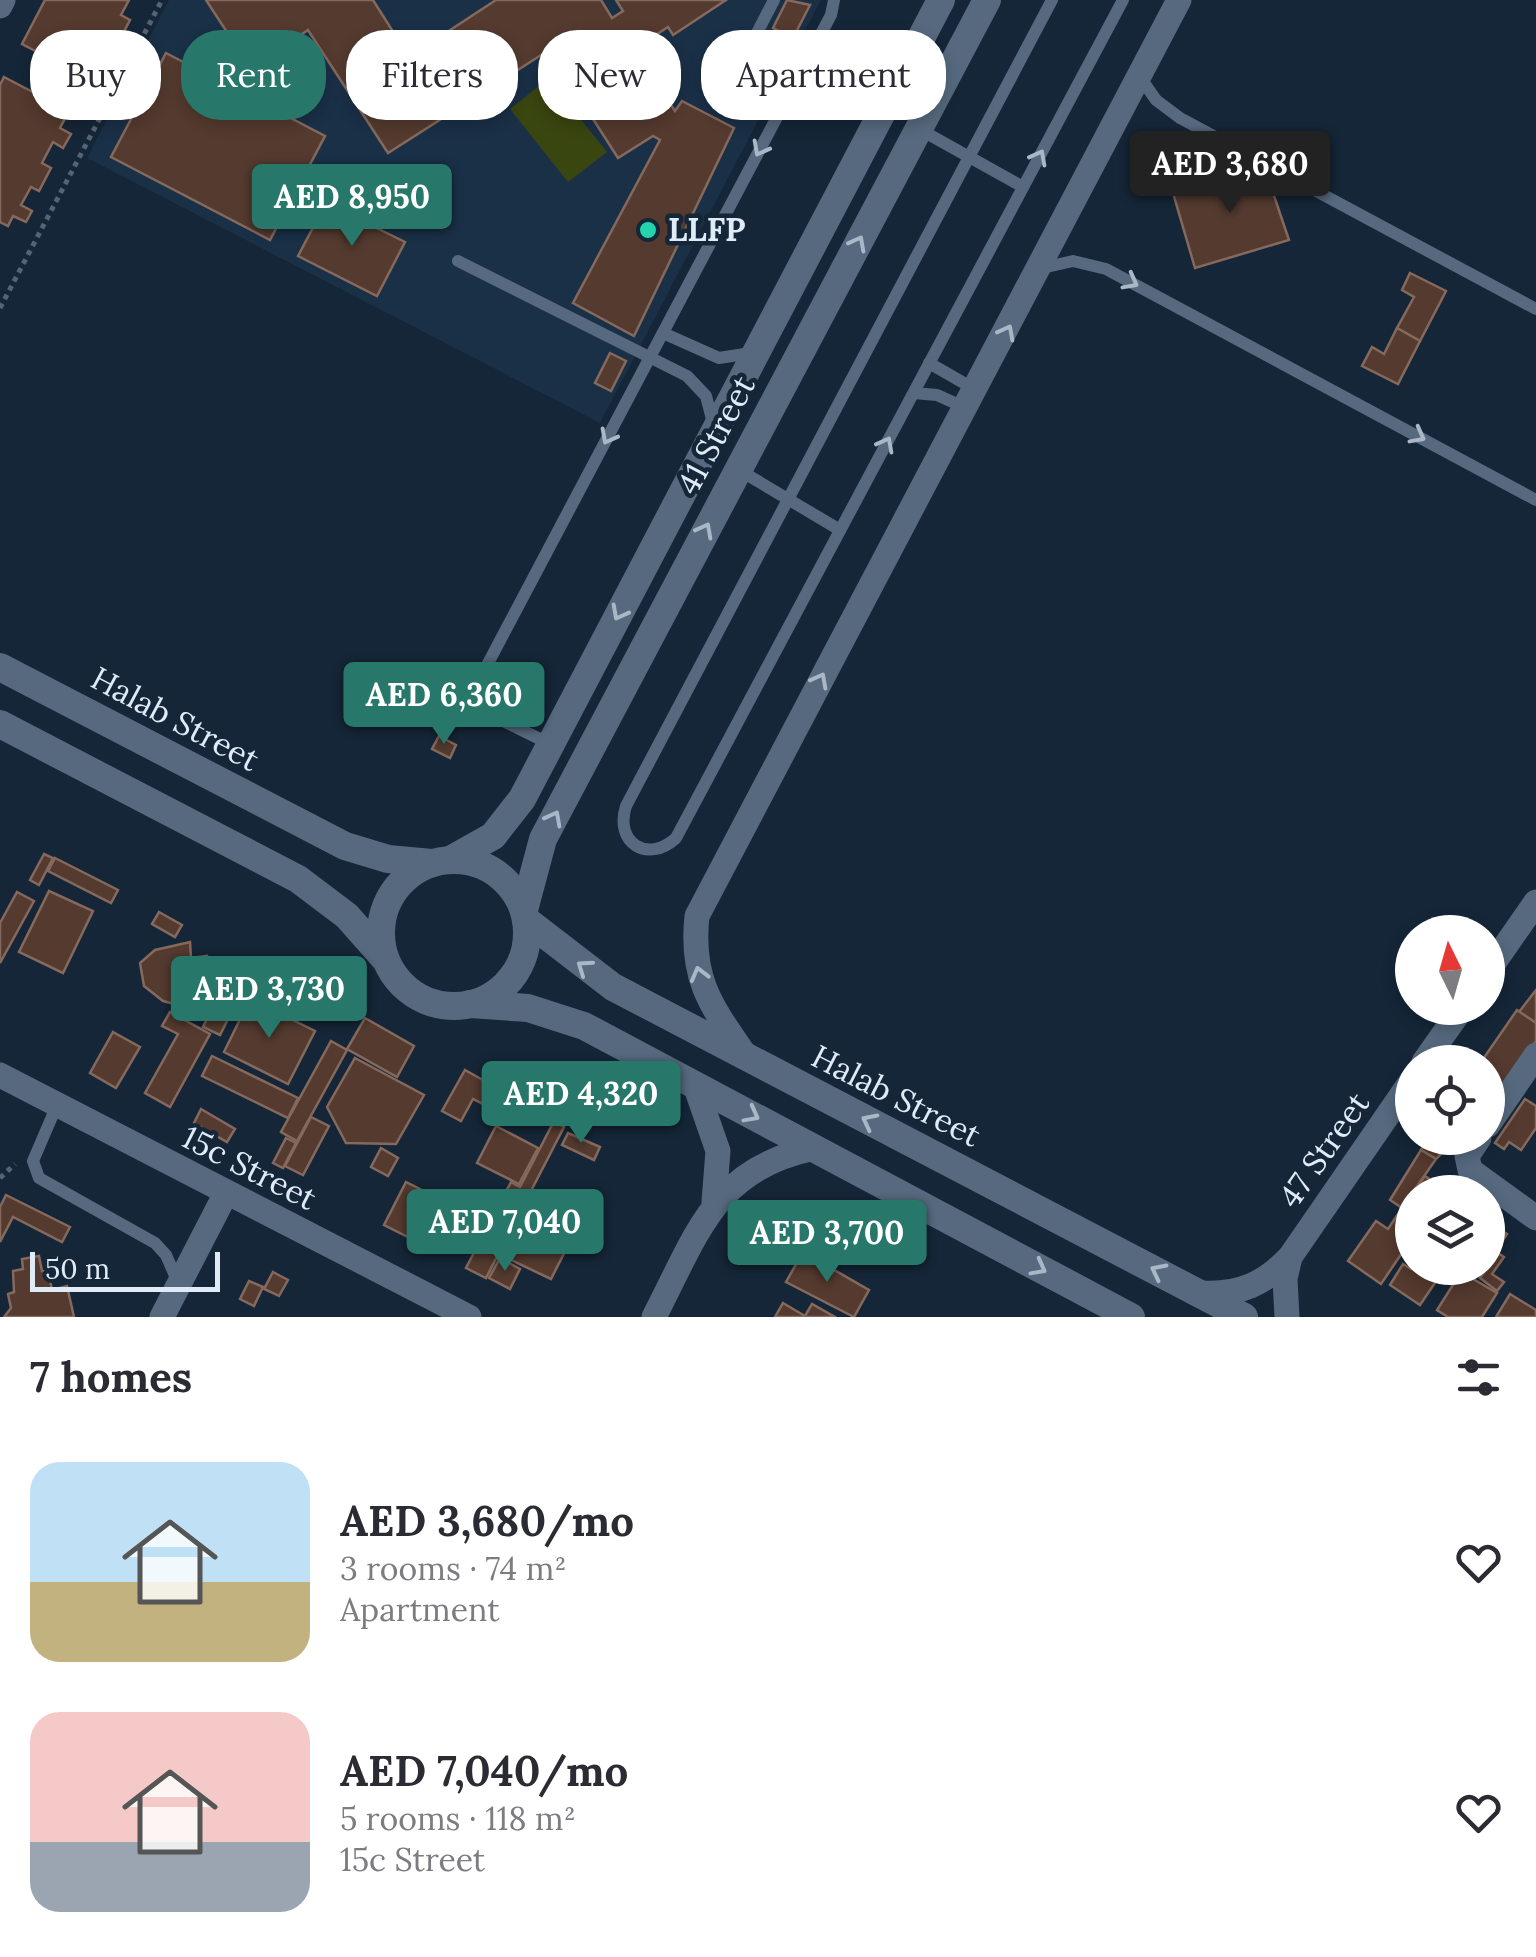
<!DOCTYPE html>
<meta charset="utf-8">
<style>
:root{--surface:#fff;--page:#f2f2f3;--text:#2b2b33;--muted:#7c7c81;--accent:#27776b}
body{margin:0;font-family:Lora,serif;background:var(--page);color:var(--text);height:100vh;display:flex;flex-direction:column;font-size:38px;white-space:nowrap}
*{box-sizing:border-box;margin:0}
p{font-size:32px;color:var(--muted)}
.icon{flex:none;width:55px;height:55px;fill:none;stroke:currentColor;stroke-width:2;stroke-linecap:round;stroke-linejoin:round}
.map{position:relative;height:1317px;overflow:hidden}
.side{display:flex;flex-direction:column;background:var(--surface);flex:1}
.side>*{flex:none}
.banner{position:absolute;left:30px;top:30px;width:1000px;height:90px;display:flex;gap:20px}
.needle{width:65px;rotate:355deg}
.fabs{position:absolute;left:1395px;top:915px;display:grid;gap:20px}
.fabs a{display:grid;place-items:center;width:110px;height:110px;border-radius:50%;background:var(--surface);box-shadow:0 5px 15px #0003;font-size:50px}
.scale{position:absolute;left:30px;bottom:25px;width:190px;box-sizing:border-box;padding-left:10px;border:5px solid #e0ebf8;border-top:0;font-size:28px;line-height:35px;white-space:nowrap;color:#e0ebf8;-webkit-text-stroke:8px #152638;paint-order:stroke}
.price{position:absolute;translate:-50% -85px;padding:0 22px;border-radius:10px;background:var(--accent);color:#fff;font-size:32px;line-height:65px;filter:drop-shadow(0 2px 5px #0008)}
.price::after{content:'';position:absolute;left:50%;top:60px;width:30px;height:22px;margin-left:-15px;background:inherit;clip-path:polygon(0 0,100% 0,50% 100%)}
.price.selected{background:#222;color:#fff}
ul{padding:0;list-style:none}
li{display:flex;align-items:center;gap:30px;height:250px;padding:0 30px}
li span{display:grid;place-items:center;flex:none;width:280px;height:200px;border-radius:30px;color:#555}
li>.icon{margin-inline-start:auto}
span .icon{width:120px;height:120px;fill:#fffc;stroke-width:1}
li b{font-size:42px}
h2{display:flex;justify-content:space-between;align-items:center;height:120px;padding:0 30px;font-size:42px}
.tag{padding:0 35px;border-radius:40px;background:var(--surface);box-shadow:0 5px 15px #0003;font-size:35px;line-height:90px}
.tag.selected{background:var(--accent);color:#fff}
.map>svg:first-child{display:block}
.built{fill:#1a3047}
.green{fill:#3a4610}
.building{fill:#543a2f;stroke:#85695d;stroke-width:2.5}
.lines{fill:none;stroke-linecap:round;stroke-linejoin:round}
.path{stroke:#556474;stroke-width:5;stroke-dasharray:5 5;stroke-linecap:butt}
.service{stroke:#56697e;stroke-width:12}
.minor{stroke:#56697e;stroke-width:25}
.tertiary{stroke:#56697e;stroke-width:28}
.oneway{stroke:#a9b7c7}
.poi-dot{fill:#22d5af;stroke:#152638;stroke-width:4}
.labels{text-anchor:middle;stroke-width:9;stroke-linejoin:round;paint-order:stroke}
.poi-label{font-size:32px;font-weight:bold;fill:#e0ebf8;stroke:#152638;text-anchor:start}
.street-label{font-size:32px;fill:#e0ebf8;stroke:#152638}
</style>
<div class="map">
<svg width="1536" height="1317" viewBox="0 0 1536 1317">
<rect width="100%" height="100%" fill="#152638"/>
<path class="built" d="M 169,0 L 821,0 L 600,423 L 87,158 Z"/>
<path class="green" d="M 548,79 L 607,152 L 568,182 L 510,109 Z"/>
<g class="building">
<path d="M 45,0 L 129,0 L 121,15 L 130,20 L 118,43 L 110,39 L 100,58 L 111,64 L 105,75 L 92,68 L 87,78 L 22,44 Z"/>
<path d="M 206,0 L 373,0 L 409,57 L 496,0 L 601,0 L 612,18 L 623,11 L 616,0 L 726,0 L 673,35 L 668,27 L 645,42 L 660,67 L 650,74 L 675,111 L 682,101 L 734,128 L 634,336 L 573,303 L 660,140 L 653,136 L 618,158 L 549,50 L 388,153 L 308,30 L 251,69 Z"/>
<path d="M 787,0 L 810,5 L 793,38 L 773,28 Z"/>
<path d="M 166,53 L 325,136 L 270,240 L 111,157 Z"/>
<path d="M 4,77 L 69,111 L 60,128 L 71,134 L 63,148 L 53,142 L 42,163 L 51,168 L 39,191 L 31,187 L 21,205 L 32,211 L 26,222 L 13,216 L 8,226 L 0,222 L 0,85 Z"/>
<path d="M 1238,167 L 1267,175 L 1289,240 L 1195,268 L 1173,193 Z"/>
<path d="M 326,203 L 405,242 L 377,296 L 298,256 Z"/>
<path d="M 1410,273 L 1446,291 L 1420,341 L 1397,328 L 1414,297 L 1402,290 Z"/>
<path d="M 1397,328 L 1420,341 L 1398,384 L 1362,366 L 1372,347 L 1384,354 Z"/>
<path d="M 610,353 L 626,361 L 611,391 L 595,383 Z"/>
<path d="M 439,736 L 456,745 L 450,758 L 432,749 Z"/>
<path d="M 44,854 L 53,858 L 39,885 L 30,880 Z"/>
<path d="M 55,858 L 118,890 L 111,903 L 48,871 Z"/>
<path d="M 49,891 L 93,911 L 63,973 L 19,952 Z"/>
<path d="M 17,892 L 34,901 L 0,963 L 0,923 Z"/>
<path d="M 159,912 L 182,925 L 175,937 L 152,924 Z"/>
<path d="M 190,942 L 191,958 L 207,956 L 210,976 L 201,979 L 204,1001 L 183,1006 L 163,1001 L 144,986 L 140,963 L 155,950 Z"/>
<path d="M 260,964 L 305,990 L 294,1007 L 250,981 Z"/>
<path d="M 1536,990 L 1536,1023 L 1519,1012 Z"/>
<path d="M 250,999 L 315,1031 L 288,1084 L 224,1052 Z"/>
<path d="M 1517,1010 L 1536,1023 L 1536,1041 L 1500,1093 L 1488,1085 L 1488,1062 L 1481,1062 Z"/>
<path d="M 211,1011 L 228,1019 L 220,1035 L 203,1027 Z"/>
<path d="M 170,1012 L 210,1034 L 170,1107 L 145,1093 L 178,1034 L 162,1026 Z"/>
<path d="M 365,1018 L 414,1046 L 397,1077 L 347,1049 Z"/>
<path d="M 113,1032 L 140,1047 L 116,1088 L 90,1073 Z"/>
<path d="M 331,1041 L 347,1050 L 297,1141 L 281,1132 Z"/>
<path d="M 212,1056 L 298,1098 L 288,1118 L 202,1076 Z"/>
<path d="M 355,1058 L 424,1095 L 396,1144 L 346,1143 L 327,1107 Z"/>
<path d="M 465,1070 L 497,1088 L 487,1106 L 473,1099 L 461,1121 L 442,1111 Z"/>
<path d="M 1525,1099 L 1536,1106 L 1536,1128 L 1521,1150 L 1509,1142 L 1504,1149 L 1495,1143 Z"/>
<path d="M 201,1109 L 235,1129 L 227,1142 L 194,1123 Z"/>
<path d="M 311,1117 L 329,1126 L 303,1175 L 285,1166 Z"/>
<path d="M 554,1121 L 564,1127 L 486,1278 L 466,1268 L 511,1182 L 520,1187 Z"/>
<path d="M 496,1126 L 538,1148 L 519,1184 L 477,1163 Z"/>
<path d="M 568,1133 L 600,1147 L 594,1160 L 562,1145 Z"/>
<path d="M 286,1138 L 296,1143 L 283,1168 L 273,1163 Z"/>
<path d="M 1430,1138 L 1458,1138 L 1436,1159 L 1421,1150 Z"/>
<path d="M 381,1148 L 398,1158 L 388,1176 L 371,1167 Z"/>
<path d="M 1421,1150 L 1436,1159 L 1402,1208 L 1390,1200 Z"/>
<path d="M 1425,1176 L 1446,1190 L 1444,1192 L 1413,1192 Z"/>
<path d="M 406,1182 L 440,1199 L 418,1242 L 384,1225 Z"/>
<path d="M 1412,1193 L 1412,1238 L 1381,1284 L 1348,1261 L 1376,1221 L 1388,1229 Z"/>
<path d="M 6,1195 L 70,1227 L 62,1242 L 13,1217 L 0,1242 L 0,1207 Z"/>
<path d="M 539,1202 L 580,1222 L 551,1279 L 511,1260 Z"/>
<path d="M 1495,1226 L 1507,1234 L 1495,1252 L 1488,1247 L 1488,1237 Z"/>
<path d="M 803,1252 L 869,1290 L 854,1317 L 786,1282 Z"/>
<path d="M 1498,1253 L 1504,1257 L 1492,1274 L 1504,1282 L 1497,1291 L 1480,1278 Z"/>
<path d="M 39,1256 L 42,1271 L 48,1271 L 52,1290 L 67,1286 L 74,1317 L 4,1317 L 11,1308 L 8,1294 L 14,1292 L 13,1271 L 23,1269 L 22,1259 Z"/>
<path d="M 500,1258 L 520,1269 L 510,1289 L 489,1278 Z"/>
<path d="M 1403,1264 L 1411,1269 L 1445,1268 L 1420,1305 L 1390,1285 Z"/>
<path d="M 273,1272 L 288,1280 L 279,1296 L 264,1289 Z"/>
<path d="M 1461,1272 L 1497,1293 L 1482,1317 L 1448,1317 L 1437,1310 Z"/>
<path d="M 249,1281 L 263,1287 L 254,1306 L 240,1299 Z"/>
<path d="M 1510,1294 L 1536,1310 L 1536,1317 L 1496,1317 Z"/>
<path d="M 783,1303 L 805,1316 L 812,1304 L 835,1317 L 775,1317 Z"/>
</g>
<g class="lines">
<g class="path">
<path d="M 0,308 L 162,0"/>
<path d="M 0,1178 L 15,1164"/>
</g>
<g class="service">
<path d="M 1052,0 L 626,806 C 614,843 648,864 676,838 L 1123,0"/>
<path d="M 1140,77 L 1156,100 L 1180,118 L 1536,309"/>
<path d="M 727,91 L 774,0"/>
<path d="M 919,129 L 1023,187"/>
<path d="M 458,261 L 687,376 L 706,396 L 713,423"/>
<path d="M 1042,268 L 1073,261 L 1106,269 L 1536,500"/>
<path d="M 663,333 L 719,358 L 751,353"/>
<path d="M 929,363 L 976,390"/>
<path d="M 914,393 L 937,395 L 966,408"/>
<path d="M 739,470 L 840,530"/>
<path d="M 550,744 L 481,710 L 476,686 L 831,15 L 834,0"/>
<path d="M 57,1105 L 33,1161 L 39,1178 L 155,1243 L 166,1255 L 177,1280"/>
</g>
<g class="minor">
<path d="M 0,6 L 3,0"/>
<path d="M 1488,971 L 1536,902"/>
<path d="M 747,1058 C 712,1007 690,980 697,916 L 1179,0"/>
<path d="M 1424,1062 L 1462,1008"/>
<path d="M 0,1075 L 469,1317"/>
<path d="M 695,1085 L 718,1151 L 714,1201"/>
<path d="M 1488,1125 L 1536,1055"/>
<path d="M 1479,1138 L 1467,1156 L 1470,1170 L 1536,1218"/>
<path d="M 1202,1293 C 1240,1295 1264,1284 1290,1257 L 1412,1080"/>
<path d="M 162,1317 L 226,1193"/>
<path d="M 654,1317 C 697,1235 714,1168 815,1148"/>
<path d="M 1287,1317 L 1285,1279 L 1290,1257"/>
</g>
<g class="tertiary">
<path d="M 0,667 L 345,846 L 388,859 L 432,863"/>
<path d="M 0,724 L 298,879 L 347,916 L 384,958"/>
<path d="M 452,859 L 493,836 L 522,799 L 941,0"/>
<circle cx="454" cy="933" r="73"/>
<path d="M 524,910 L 543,839 L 987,0"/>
<path d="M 526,920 L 613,987 L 1244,1317"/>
<path d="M 470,1004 L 528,1008 L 584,1026 L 1131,1317"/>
</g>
</g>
<defs><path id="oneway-chevron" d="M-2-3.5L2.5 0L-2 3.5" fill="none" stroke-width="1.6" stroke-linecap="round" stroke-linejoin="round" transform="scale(2.5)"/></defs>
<g class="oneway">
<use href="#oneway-chevron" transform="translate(760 149) rotate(118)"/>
<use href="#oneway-chevron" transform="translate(1039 157) rotate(-62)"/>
<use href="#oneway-chevron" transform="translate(858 243) rotate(-62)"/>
<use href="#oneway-chevron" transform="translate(1131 282) rotate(28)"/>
<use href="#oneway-chevron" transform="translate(1007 332) rotate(-62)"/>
<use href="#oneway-chevron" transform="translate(1418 436) rotate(28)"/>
<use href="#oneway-chevron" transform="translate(608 437) rotate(118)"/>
<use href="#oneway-chevron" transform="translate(886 444) rotate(-62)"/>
<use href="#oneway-chevron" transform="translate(705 530) rotate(-62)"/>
<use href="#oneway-chevron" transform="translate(619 613) rotate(118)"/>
<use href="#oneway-chevron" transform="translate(820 680) rotate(-62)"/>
<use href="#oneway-chevron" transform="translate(554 818) rotate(-62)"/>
<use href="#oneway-chevron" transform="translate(584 967) rotate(-145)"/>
<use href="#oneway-chevron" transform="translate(699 974) rotate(-105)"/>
<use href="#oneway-chevron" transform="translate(752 1115) rotate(28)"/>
<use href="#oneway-chevron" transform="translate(869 1121) rotate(-153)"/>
<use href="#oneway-chevron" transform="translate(1039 1268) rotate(28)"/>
<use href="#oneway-chevron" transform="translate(1158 1271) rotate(-153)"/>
</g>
<circle class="poi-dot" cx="648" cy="230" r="10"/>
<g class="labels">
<g class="poi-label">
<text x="668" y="241">LLFP</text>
</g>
<g class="street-label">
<text transform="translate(716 435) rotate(-62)" y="11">41 Street</text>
<text transform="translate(175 719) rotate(28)" y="11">Halab Street</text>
<text transform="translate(896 1096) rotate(27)" y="11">Halab Street</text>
<text transform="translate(1324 1150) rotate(-55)" y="11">47 Street</text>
<text transform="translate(249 1168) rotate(27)" y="11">15c Street</text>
</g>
</g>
</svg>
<div class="fabs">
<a><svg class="needle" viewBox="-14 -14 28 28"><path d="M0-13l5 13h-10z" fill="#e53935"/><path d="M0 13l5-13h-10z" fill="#7c7c81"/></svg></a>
<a><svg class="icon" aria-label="locate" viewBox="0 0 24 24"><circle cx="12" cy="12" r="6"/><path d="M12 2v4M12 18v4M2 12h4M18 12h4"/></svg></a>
<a><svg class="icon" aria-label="layers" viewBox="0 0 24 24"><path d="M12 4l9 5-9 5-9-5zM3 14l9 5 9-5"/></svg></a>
</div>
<div class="scale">50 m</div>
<b class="price selected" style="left:1230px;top:216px">AED 3,680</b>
<b class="price" style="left:352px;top:249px">AED 8,950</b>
<b class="price" style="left:444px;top:747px">AED 6,360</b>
<b class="price" style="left:269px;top:1041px">AED 3,730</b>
<b class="price" style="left:581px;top:1146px">AED 4,320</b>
<b class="price" style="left:505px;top:1274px">AED 7,040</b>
<b class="price" style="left:827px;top:1285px">AED 3,700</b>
<div class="banner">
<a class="tag">Buy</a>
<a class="tag selected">Rent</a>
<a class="tag">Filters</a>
<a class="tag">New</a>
<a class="tag">Apartment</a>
</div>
</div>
<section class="side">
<h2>7 homes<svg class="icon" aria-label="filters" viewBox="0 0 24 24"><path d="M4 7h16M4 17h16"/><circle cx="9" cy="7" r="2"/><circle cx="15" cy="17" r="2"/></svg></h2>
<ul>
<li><span style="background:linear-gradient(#bfe0f5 60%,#c2b280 0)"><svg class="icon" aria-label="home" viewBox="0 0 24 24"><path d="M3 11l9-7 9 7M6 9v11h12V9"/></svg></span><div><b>AED 3,680/mo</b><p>3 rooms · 74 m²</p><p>Apartment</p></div><svg class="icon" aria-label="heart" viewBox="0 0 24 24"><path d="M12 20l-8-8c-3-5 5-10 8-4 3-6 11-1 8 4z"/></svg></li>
<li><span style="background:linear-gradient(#f6c9c9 65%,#9aa5b1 0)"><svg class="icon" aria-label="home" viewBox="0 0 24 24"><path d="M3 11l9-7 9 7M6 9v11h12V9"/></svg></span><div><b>AED 7,040/mo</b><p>5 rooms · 118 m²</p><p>15c Street</p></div><svg class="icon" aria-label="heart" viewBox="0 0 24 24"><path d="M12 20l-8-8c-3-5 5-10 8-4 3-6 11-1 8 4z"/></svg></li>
</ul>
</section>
